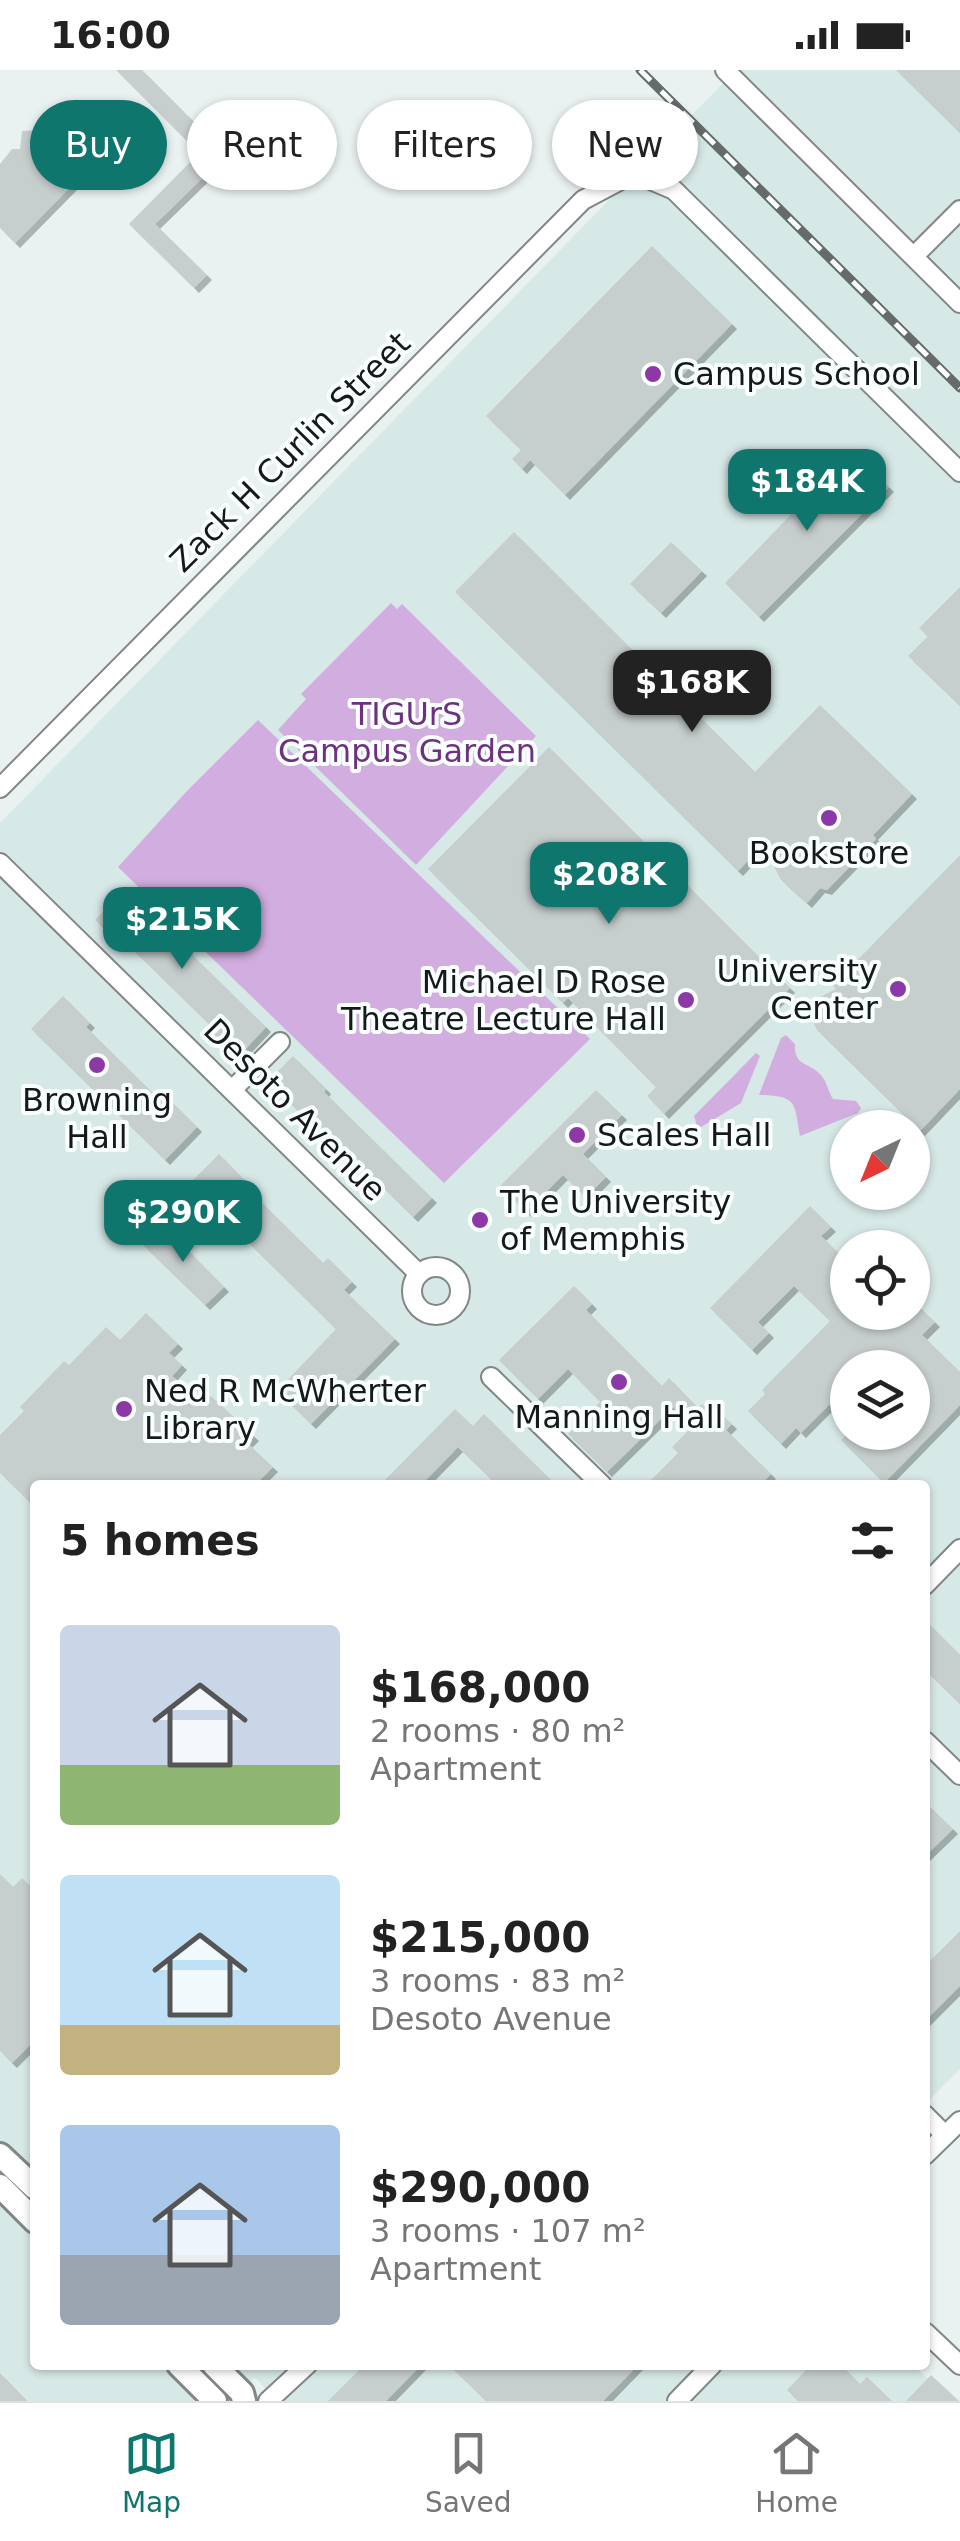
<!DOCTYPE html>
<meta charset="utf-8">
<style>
:root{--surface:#fff;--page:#f2f2f2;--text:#222;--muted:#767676;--line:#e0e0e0;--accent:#0f766e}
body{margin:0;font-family:"DejaVu Sans",sans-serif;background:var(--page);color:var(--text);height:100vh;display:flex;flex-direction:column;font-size:38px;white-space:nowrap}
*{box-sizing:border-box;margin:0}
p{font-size:32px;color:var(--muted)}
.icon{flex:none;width:55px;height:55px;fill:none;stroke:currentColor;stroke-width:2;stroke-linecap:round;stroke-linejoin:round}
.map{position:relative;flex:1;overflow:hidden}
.details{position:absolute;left:30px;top:1410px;width:900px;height:890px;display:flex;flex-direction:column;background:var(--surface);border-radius:10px;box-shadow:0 2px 8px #0004}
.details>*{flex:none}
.top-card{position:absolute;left:30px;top:30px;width:900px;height:90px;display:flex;gap:20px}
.needle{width:65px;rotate:223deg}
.fabs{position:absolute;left:830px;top:1040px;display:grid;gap:20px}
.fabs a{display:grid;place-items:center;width:100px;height:100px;border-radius:50%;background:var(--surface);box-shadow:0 2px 8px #0004;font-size:50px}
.price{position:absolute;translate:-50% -85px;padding:0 22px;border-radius:20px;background:var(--accent);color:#fff;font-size:32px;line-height:65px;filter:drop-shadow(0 2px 5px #0008)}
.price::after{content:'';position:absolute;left:50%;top:60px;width:30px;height:22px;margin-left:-15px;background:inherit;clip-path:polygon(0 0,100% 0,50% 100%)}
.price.current{background:#222;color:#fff}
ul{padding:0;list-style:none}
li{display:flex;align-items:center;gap:30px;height:250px;padding:0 30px}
li span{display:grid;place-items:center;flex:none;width:280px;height:200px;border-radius:10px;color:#555}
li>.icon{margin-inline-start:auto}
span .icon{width:120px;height:120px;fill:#fffc;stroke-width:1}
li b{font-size:42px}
h2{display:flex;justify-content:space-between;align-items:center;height:120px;padding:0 30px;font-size:42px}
.tag{padding:0 35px;border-radius:45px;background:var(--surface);box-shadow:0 2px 8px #0004;font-size:35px;line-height:90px}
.tag.current{background:var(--accent);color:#fff}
.status{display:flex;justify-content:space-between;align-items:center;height:70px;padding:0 50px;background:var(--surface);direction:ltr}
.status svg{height:28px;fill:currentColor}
.tab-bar{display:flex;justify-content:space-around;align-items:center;height:140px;border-top:2px solid var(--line);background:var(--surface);font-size:28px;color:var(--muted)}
.tab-bar a{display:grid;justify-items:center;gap:5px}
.tab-bar .current{color:var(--accent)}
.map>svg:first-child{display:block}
.built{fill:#d7e9e7;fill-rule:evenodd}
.green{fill:#d2addf}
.building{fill:#c7cfce;filter:url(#shadow)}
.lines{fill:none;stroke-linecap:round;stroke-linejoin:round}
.minor-casing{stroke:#808786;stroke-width:22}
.major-casing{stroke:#808786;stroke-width:28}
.minor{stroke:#fff;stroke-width:18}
.major{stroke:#fff;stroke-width:22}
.rail-casing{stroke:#656a6a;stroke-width:9}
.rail{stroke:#f8fffe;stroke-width:5;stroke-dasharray:15;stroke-linecap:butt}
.poi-dot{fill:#8c38a6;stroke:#f8fffe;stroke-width:4}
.labels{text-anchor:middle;stroke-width:8;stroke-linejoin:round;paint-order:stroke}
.poi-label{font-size:32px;fill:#161919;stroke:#f8fffe;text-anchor:start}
.street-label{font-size:32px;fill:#161919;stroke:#f8fffe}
.park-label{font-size:32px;fill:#6d3180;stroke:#f8fffe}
</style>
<div class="status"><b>16:00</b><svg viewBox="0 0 49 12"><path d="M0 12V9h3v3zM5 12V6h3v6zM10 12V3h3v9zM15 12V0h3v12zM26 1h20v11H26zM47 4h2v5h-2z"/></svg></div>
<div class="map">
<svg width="960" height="2331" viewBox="0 0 960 2331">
<defs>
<filter id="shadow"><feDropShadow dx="5" dy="5" stdDeviation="0" flood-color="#0004"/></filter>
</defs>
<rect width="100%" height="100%" fill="#eaf2f1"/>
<path class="built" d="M 736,0 L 960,0 L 960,1999 L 925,2034 L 925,1415 L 35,1415 L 35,2295 L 914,2295 L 950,2331 L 278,2331 L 255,2308 L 221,2331 L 0,2331 L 0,753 ZM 848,1058 L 912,1058 L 912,1122 L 848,1122 ZM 848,1178 L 912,1178 L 912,1242 L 848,1242 ZM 848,1298 L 912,1298 L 912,1362 L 848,1362 Z"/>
<g class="green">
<path d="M 391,533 L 397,539 L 402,534 L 536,666 L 416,795 L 278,660 L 306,629 L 301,624 Z"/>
<path d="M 258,650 L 590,969 L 444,1113 L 118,797 L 186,722 Z"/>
<path d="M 786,965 L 795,974 C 794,997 808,991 821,1005 C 827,1012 828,1021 833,1029 L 856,1031 L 861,1038 L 858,1043 L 800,1066 C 794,1035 799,1025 759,1025 L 781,968 Z"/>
<path d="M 756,983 L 760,986 L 741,1033 L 698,1059 L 694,1046 Z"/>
</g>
<g class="building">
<path d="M 116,0 L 142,0 L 216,74 L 253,36 L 265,47 L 155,154 L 207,205 L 194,218 L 129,154 L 199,83 Z"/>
<path d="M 896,0 L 960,0 L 960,63 Z"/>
<path d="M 38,60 L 39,78 L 48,78 L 77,110 L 15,173 L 0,158 L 0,94 L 12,79 L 20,79 L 22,61 Z"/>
<path d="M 652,176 L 732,254 L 565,425 L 530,390 L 522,399 L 512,389 L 521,380 L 486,346 Z"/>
<path d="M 852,381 L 889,417 L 759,547 L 725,513 Z"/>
<path d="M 514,462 L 755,702 L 820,635 L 912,724 L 873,765 L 876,769 L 827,820 L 820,818 L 807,833 L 781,810 L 763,775 L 738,801 L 455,522 Z"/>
<path d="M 671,472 L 702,501 L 661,543 L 630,514 Z"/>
<path d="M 960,517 L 960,636 L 908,586 L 928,566 L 919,558 Z"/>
<path d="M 549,677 L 790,918 L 664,1044 L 647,1026 L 656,1017 L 568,928 L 563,933 L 428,799 Z"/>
<path d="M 960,785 L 960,1019 L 920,1061 L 817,960 L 809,944 L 814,930 L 836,919 L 833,915 Z"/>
<path d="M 125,819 L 266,957 L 237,988 L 211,962 L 214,959 L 124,871 L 121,874 L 95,850 Z"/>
<path d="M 63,926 L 90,953 L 86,957 L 167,1037 L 172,1032 L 197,1057 L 165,1090 L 31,959 Z"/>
<path d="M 293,986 L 326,1019 L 324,1022 L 432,1128 L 413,1147 L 307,1043 L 303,1046 L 268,1011 Z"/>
<path d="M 596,1020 L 622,1045 L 583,1084 L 606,1107 L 586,1127 L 563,1105 L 526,1142 L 500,1116 Z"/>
<path d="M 219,1084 L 253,1119 L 250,1121 L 323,1193 L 328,1188 L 352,1212 L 344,1220 L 395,1269 L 311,1354 L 277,1321 L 336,1259 L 189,1114 Z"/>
<path d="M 810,1136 L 831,1157 L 821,1166 L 848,1192 L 848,1242 L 912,1242 L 912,1230 L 935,1252 L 922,1265 L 960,1302 L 960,1335 L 884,1413 L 841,1370 L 849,1362 L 912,1362 L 912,1298 L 877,1298 L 871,1292 L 866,1298 L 848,1298 L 848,1316 L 801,1363 L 796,1358 L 781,1374 L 748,1341 L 765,1324 L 762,1320 L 830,1251 L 794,1216 L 758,1252 L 769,1263 L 752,1280 L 710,1238 Z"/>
<path d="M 163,1155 L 224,1217 L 205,1235 L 143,1175 Z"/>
<path d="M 574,1216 L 592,1234 L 586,1240 L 662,1316 L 669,1308 L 698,1338 L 702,1334 L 714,1346 L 718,1341 L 732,1354 L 726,1360 L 771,1404 L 760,1415 L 646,1415 L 678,1383 L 672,1377 L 693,1356 L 673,1337 L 607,1402 L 568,1364 L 600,1332 L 568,1299 L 538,1329 L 499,1290 Z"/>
<path d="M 146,1243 L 178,1274 L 169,1283 L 182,1295 L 172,1306 L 203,1334 L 211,1326 L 254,1366 L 247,1373 L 273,1397 L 255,1415 L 35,1415 L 35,1437 L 0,1403 L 0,1365 L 24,1341 L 20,1337 L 64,1291 L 69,1295 L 106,1257 L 120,1270 Z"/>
<path d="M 455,1339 L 473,1356 L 484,1344 L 556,1415 L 497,1415 L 458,1377 L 421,1415 L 380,1415 Z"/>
<path d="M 925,1550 L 960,1585 L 960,1634 L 925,1600 Z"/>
<path d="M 925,1732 L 953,1759 L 925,1786 Z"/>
<path d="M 0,1804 L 13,1817 L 22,1808 L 35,1820 L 35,1970 L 12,1993 L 0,1981 Z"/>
<path d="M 960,1861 L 960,1916 L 925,1951 L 925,1896 Z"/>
<path d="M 364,2295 L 421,2295 L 386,2331 L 328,2331 Z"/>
<path d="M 449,2295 L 638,2295 L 603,2331 L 486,2331 Z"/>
<path d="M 811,2295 L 841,2295 L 860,2314 L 867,2307 L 892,2331 L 798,2331 L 787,2320 Z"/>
<path d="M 0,2303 L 27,2331 L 0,2331 Z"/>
<path d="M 931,2305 L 959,2331 L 906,2331 Z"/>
</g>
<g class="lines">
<defs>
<g id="minor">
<path d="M 725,0 L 960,233"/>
<path d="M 914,186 L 960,140"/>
<path d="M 0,718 L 583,130 L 634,103 L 674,120 L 960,402"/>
<path d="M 0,793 L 419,1204"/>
<path d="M 232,1020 L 280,972"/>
<circle cx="436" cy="1221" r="24"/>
<path d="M 491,1307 L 602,1415"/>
<path d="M 925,1515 L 960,1479"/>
<path d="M 925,1671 L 960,1705"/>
<path d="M 925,2045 L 945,2065"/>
<path d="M 925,2085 L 960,2051"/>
<path d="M 925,2262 L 960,2295"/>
<path d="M 268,2331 L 307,2295"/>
<path d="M 677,2331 L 712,2295"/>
</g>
<g id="major">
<path d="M 0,2085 L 35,2118"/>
<path d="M 0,2116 L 35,2151"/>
<path d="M 179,2295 L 215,2331"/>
<path d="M 214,2295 L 242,2323 L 244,2331"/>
</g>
</defs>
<use href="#minor" class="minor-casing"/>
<use href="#major" class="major-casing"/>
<use href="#minor" class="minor"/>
<use href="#major" class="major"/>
<defs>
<path id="rail" d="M 640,0 L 960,318"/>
</defs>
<use href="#rail" class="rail-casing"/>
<use href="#rail" class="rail"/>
</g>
<g class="poi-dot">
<circle cx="653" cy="304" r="10"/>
<circle cx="829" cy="748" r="10"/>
<circle cx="898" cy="919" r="10"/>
<circle cx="686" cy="930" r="10"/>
<circle cx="97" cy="995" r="10"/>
<circle cx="577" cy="1065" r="10"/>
<circle cx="480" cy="1150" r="10"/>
<circle cx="619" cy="1312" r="10"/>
<circle cx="124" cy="1339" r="10"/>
</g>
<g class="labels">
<g class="poi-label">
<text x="673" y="315">Campus School</text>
<text x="829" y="794" text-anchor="middle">Bookstore</text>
<text x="878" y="912" text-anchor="end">University<tspan x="878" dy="37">Center</tspan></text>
<text x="666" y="923" text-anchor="end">Michael D Rose<tspan x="666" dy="37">Theatre Lecture Hall</tspan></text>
<text x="97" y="1041" text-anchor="middle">Browning<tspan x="97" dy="37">Hall</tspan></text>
<text x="597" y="1076">Scales Hall</text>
<text x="500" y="1143">The University<tspan x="500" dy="37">of Memphis</tspan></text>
<text x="144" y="1332">Ned R McWherter<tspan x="144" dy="37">Library</tspan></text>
<text x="619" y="1358" text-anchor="middle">Manning Hall</text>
</g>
<g class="street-label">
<text transform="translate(290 382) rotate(-45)" y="11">Zack H Curlin Street</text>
<text transform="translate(295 1040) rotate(45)" y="11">Desoto Avenue</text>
</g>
<g class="park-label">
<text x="407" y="655">TIGUrS<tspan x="407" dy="37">Campus Garden</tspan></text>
</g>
</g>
</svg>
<div class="fabs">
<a><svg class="needle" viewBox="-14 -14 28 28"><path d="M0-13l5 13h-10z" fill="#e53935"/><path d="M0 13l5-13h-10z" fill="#767676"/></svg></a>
<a><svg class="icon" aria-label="locate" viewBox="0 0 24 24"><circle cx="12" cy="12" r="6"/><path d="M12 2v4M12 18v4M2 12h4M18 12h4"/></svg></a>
<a><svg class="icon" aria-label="layers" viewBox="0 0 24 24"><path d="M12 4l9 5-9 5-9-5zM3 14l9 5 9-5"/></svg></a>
</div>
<b class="price" style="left:807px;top:464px">$184K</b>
<b class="price current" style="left:692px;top:665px">$168K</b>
<b class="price" style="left:609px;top:857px">$208K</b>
<b class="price" style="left:182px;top:902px">$215K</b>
<b class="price" style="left:183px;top:1195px">$290K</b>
<div class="top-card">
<a class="tag current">Buy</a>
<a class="tag">Rent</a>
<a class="tag">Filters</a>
<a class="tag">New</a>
</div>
<section class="details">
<h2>5 homes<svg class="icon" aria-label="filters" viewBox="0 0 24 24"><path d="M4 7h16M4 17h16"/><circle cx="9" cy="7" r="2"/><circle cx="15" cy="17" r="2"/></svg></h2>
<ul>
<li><span style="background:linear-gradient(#c9d6e8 70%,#8fb573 0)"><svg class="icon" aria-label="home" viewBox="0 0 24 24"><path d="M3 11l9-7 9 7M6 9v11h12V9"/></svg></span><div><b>$168,000</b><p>2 rooms · 80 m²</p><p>Apartment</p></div></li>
<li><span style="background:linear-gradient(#bfe0f5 75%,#c2b280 0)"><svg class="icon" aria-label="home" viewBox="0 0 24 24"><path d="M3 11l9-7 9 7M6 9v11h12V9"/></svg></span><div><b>$215,000</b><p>3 rooms · 83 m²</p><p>Desoto Avenue</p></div></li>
<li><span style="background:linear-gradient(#a9c7e8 65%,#9aa5b1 0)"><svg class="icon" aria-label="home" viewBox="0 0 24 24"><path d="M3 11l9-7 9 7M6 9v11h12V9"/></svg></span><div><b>$290,000</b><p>3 rooms · 107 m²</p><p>Apartment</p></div></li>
</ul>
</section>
</div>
<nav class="tab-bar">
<a class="current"><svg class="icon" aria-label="map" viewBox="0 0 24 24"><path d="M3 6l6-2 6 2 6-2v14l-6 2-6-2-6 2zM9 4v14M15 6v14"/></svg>Map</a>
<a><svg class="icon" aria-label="saved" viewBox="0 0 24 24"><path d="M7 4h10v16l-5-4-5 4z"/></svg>Saved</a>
<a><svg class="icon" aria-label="home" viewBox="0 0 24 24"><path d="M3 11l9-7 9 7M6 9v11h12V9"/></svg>Home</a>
</nav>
